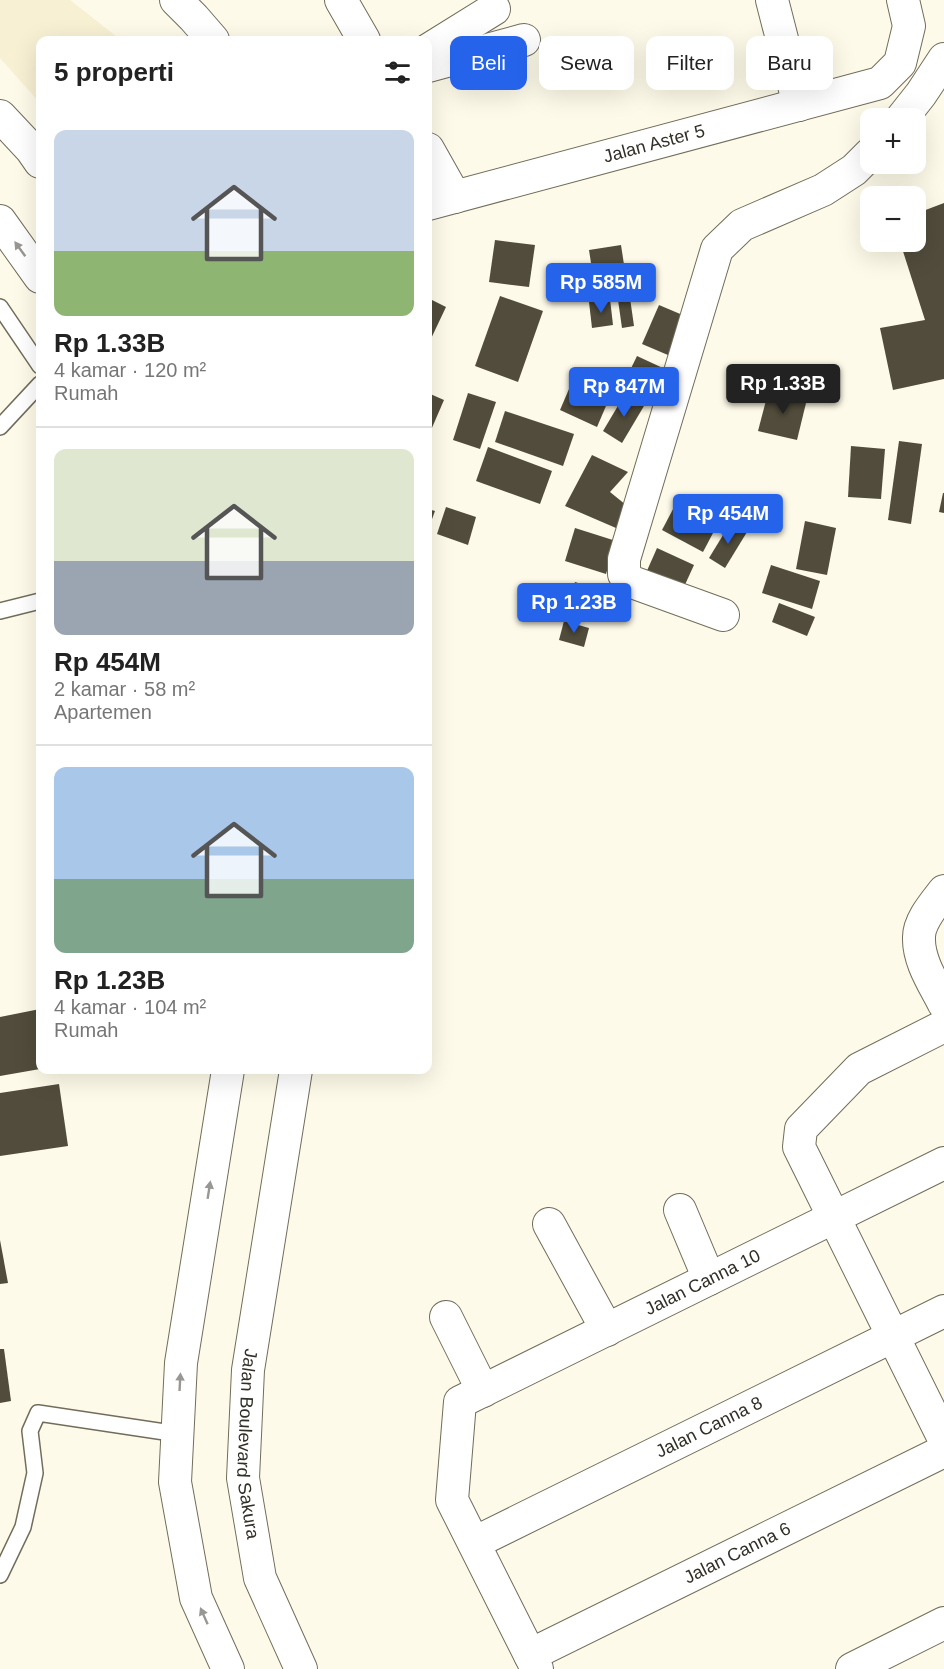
<!DOCTYPE html>
<html lang="id">
<meta charset="utf-8">
<style>
:root{--surface:#fff;--page:#f6f6f6;--text:#222;--muted:#767676;--line:#e0e0e0;--accent:#2563eb}
body{margin:0;font-family:Arial,sans-serif;background:var(--page);color:var(--text);height:100vh;display:flex;flex-direction:column;font-size:22px;white-space:nowrap}
*{box-sizing:border-box;margin:0}
p{font-size:20px;color:var(--muted)}
.icon{flex:none;width:33px;height:33px;fill:none;stroke:currentColor;stroke-width:2;stroke-linecap:round;stroke-linejoin:round}
.map{position:relative;flex:1;overflow:hidden}
.details{position:absolute;left:36px;top:36px;width:396px;height:1038px;display:flex;flex-direction:column;background:var(--surface);border-radius:12px;box-shadow:0 6px 24px #0002}
.details>*{flex:none}
.banner{position:absolute;left:450px;top:36px;width:404px;height:54px;display:flex;gap:12px}
.fabs{position:absolute;left:860px;top:108px;display:grid;gap:12px}
.fabs a{display:grid;place-items:center;width:66px;height:66px;border-radius:12px;background:var(--surface);box-shadow:0 6px 24px #0002;font-size:30px}
.price{position:absolute;translate:-50% -51px;padding:0 14px;border-radius:6px;background:var(--accent);color:#fff;font-size:20px;line-height:39px;filter:drop-shadow(0 2px 3px #0008)}
.price::after{content:'';position:absolute;left:50%;top:36px;width:18px;height:14px;margin-left:-9px;background:inherit;clip-path:polygon(0 0,100% 0,50% 100%)}
.price.current{background:#222;color:#fff}
ul{padding:0;list-style:none}
li{display:grid;align-content:center;gap:12px;height:318px;padding:0 18px}
li+li{border-top:2px solid var(--line)}
li span{display:grid;place-items:center;height:186px;border-radius:12px;color:#555}
li>.icon{margin-inline-start:auto}
span .icon{width:108px;height:108px;fill:#fffc;stroke-width:1}
li b{font-size:26px}
h2{display:flex;justify-content:space-between;align-items:center;height:72px;padding:0 18px;font-size:26px}
.pill{padding:0 21px;border-radius:12px;background:var(--surface);box-shadow:0 6px 24px #0002;font-size:21px;line-height:54px}
.pill.current{background:var(--accent);color:#fff}
.map>svg:first-child{display:block}
.built{fill:#f8f0d3}
.building{fill:#514c3b}
.lines{fill:none;stroke-linecap:round;stroke-linejoin:round}
.lane-casing{stroke:#726d5b;stroke-width:18}
.street-casing{stroke:#726d5b;stroke-width:34}
.lane{stroke:#fff;stroke-width:15}
.street{stroke:#fff;stroke-width:32}
.oneway{fill:#989793}
.labels{text-anchor:middle;stroke-width:6;stroke-linejoin:round;paint-order:stroke}
.street-label{font-size:18px;fill:#312f27;stroke:#fff}
</style>
<div class="map">
<svg width="944" height="1669" viewBox="0 0 944 1669">
<rect width="100%" height="100%" fill="#fefae9"/>
<path class="built" d="M 0,0 L 70,0 L 121,40 L 40,40 L 40,103 L 0,58 Z"/>
<g class="building">
<path d="M 944,203 L 944,379 L 893,390 L 880,328 L 925,320 L 900,242 L 915,242 L 915,214 Z"/>
<path d="M 495,240 L 535,245 L 529,287 L 489,282 Z"/>
<path d="M 621,245 L 627,284 L 595,289 L 589,250 Z"/>
<path d="M 500,296 L 543,311 L 518,382 L 475,366 Z"/>
<path d="M 428,298 L 446,307 L 428,345 Z"/>
<path d="M 630,298 L 634,326 L 622,328 L 618,300 Z"/>
<path d="M 610,299 L 613,325 L 592,328 L 589,302 Z"/>
<path d="M 659,305 L 692,319 L 675,358 L 642,344 Z"/>
<path d="M 637,356 L 665,369 L 649,402 L 621,389 Z"/>
<path d="M 572,382 L 609,399 L 597,427 L 560,410 Z"/>
<path d="M 769,389 L 807,399 L 797,440 L 758,431 Z"/>
<path d="M 428,393 L 444,400 L 428,437 Z"/>
<path d="M 468,393 L 496,402 L 480,449 L 453,440 Z"/>
<path d="M 625,394 L 644,406 L 622,443 L 603,431 Z"/>
<path d="M 505,411 L 574,434 L 563,466 L 495,442 Z"/>
<path d="M 899,441 L 922,444 L 911,524 L 888,520 Z"/>
<path d="M 851,446 L 885,449 L 881,499 L 848,497 Z"/>
<path d="M 488,447 L 552,471 L 540,504 L 476,481 Z"/>
<path d="M 592,455 L 628,472 L 610,492 L 626,505 L 616,528 L 565,506 Z"/>
<path d="M 943,493 L 944,493 L 944,513 L 939,512 Z"/>
<path d="M 681,494 L 722,516 L 703,552 L 662,530 Z"/>
<path d="M 446,507 L 476,517 L 468,545 L 437,534 Z"/>
<path d="M 428,509 L 435,511 L 428,530 Z"/>
<path d="M 805,521 L 836,528 L 827,575 L 796,569 Z"/>
<path d="M 731,522 L 747,532 L 725,568 L 709,558 Z"/>
<path d="M 575,528 L 616,541 L 606,574 L 565,561 Z"/>
<path d="M 657,548 L 694,565 L 683,589 L 646,573 Z"/>
<path d="M 771,565 L 820,581 L 812,609 L 762,593 Z"/>
<path d="M 575,582 L 597,589 L 589,613 L 567,606 Z"/>
<path d="M 779,603 L 815,617 L 807,636 L 772,622 Z"/>
<path d="M 564,621 L 589,628 L 584,647 L 559,640 Z"/>
<path d="M 40,1009 L 40,1069 L 0,1076 L 0,1017 Z"/>
<path d="M 59,1084 L 68,1146 L 0,1156 L 0,1093 Z"/>
<path d="M 0,1240 L 8,1283 L 0,1284 Z"/>
<path d="M 0,1349 L 4,1349 L 11,1401 L 0,1403 Z"/>
</g>
<g class="lines">
<defs>
<g id="lane">
<path d="M 0,307 L 40,366"/>
<path d="M 0,427 L 40,384"/>
<path d="M 0,611 L 40,601"/>
<path d="M 0,1575 L 23,1527 L 35,1473 L 30,1431 L 38,1413 L 178,1434"/>
</g>
<g id="street">
<path d="M 176,0 L 194,18 L 213,40"/>
<path d="M 341,0 L 364,40"/>
<path d="M 772,0 L 799,105"/>
<path d="M 428,50 L 494,9"/>
<path d="M 428,66 L 524,40"/>
<path d="M 0,116 L 31,149 L 40,162"/>
<path d="M 902,118 L 921,94 L 944,59"/>
<path d="M 428,149 L 455,197"/>
<path id="s1" d="M 428,204 L 880,83 L 900,63 L 909,26 L 903,0"/>
<path d="M 0,221 L 40,277"/>
<path d="M 723,615 L 632,582 L 624,574 L 624,559 L 717,249 L 742,225 L 823,190 L 854,170 L 870,154"/>
<path d="M 944,891 C 934,904 919,921 919,937 C 918,961 934,984 944,1004"/>
<path d="M 944,1026 L 859,1069 L 801,1129 L 799,1147 L 944,1439"/>
<path d="M 228,1070 L 181,1363 L 175,1482 L 196,1598 L 228,1669"/>
<path id="s2" d="M 296,1070 L 248,1370 L 243,1478 L 260,1578 L 301,1669"/>
<path d="M 680,1210 L 709,1279"/>
<path d="M 549,1224 L 607,1330"/>
<path d="M 446,1317 L 483,1391"/>
<path id="s3" d="M 474,1543 L 944,1311"/>
<path id="s4" d="M 530,1655 L 944,1451"/>
<path id="s5" d="M 537,1669 L 452,1500 L 460,1402 L 944,1163"/>
<path d="M 852,1669 L 944,1623"/>
</g>
</defs>
<use href="#lane" class="lane-casing"/>
<use href="#street" class="street-casing"/>
<use href="#lane" class="lane"/>
<use href="#street" class="street"/>
</g>
<defs><path id="oneway-solid" d="M-6-.8H1V-3.2L6.5 0L1 3.2V.8H-6Z" transform="scale(1.5)"/></defs>
<g class="oneway">
<use href="#oneway-solid" transform="translate(20 249) rotate(-126)"/>
<use href="#oneway-solid" transform="translate(209 1190) rotate(-81)"/>
<use href="#oneway-solid" transform="translate(180 1382) rotate(-87)"/>
<use href="#oneway-solid" transform="translate(204 1616) rotate(-114)"/>
</g>
<g class="labels">
<g class="street-label">
<text dy="6" stroke="none"><textPath href="#s1" startOffset="234">Jalan Aster 5</textPath></text>
<text dy="6" stroke="none"><textPath href="#s5" startOffset="558">Jalan Canna 10</textPath></text>
<text dy="6" stroke="none"><textPath href="#s3" startOffset="262">Jalan Canna 8</textPath></text>
<text dy="6" stroke="none"><textPath href="#s2" startOffset="378">Jalan Boulevard Sakura</textPath></text>
<text dy="6" stroke="none"><textPath href="#s4" startOffset="231">Jalan Canna 6</textPath></text>
</g>
</g>
</svg>
<div class="fabs">
<a>+</a>
<a>−</a>
</div>
<b class="price" style="left:601px;top:314px">Rp 585M</b>
<b class="price current" style="left:783px;top:415px">Rp 1.33B</b>
<b class="price" style="left:624px;top:418px">Rp 847M</b>
<b class="price" style="left:728px;top:545px">Rp 454M</b>
<b class="price" style="left:574px;top:634px">Rp 1.23B</b>
<div class="banner">
<a class="pill current">Beli</a>
<a class="pill">Sewa</a>
<a class="pill">Filter</a>
<a class="pill">Baru</a>
</div>
<section class="details">
<h2>5 properti<svg class="icon" aria-label="filters" viewBox="0 0 24 24"><path d="M4 7h16M4 17h16"/><circle cx="9" cy="7" r="2"/><circle cx="15" cy="17" r="2"/></svg></h2>
<ul>
<li><span style="background:linear-gradient(#c9d6e8 65%,#8fb573 0)"><svg class="icon" aria-label="home" viewBox="0 0 24 24"><path d="M3 11l9-7 9 7M6 9v11h12V9"/></svg></span><div><b>Rp 1.33B</b><p>4 kamar · 120 m²</p><p>Rumah</p></div></li>
<li><span style="background:linear-gradient(#dfe7d0 60%,#9aa5b1 0)"><svg class="icon" aria-label="home" viewBox="0 0 24 24"><path d="M3 11l9-7 9 7M6 9v11h12V9"/></svg></span><div><b>Rp 454M</b><p>2 kamar · 58 m²</p><p>Apartemen</p></div></li>
<li><span style="background:linear-gradient(#a9c7e8 60%,#7fa58c 0)"><svg class="icon" aria-label="home" viewBox="0 0 24 24"><path d="M3 11l9-7 9 7M6 9v11h12V9"/></svg></span><div><b>Rp 1.23B</b><p>4 kamar · 104 m²</p><p>Rumah</p></div></li>
</ul>
</section>
</div>
